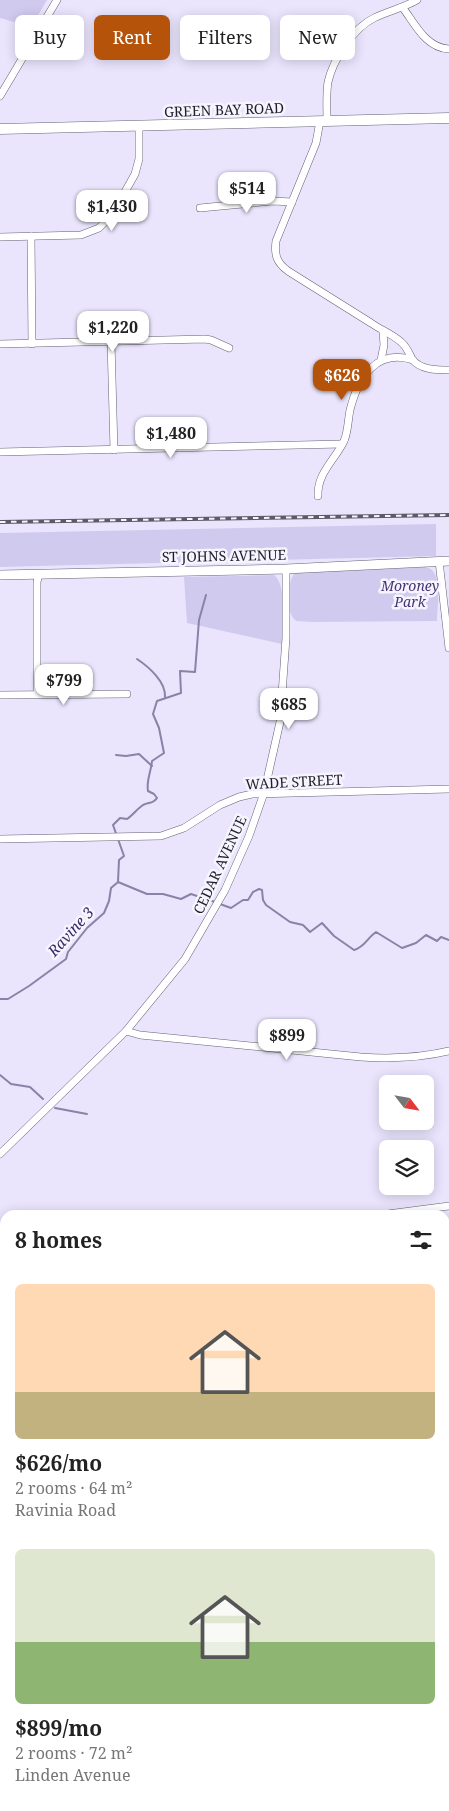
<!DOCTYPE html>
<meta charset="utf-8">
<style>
:root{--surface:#fff;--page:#f2f2f2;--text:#222;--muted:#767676;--accent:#b45309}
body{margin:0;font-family:"Noto Serif",serif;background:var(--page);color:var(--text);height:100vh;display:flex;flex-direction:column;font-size:19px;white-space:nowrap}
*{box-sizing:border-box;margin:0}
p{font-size:16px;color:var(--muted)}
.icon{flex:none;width:28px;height:28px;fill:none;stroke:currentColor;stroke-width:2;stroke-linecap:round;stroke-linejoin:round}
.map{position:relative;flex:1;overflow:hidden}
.drawer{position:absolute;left:0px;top:1210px;width:450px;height:601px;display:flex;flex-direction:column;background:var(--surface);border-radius:15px 15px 0 0;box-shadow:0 2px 12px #0003}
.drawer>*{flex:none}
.guide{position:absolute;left:15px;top:15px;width:420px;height:45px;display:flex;gap:10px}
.needle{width:32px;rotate:121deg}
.tools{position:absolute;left:379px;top:1075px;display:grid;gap:10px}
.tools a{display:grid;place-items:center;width:55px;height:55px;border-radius:8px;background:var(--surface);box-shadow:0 2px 12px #0003;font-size:25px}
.price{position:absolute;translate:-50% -42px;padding:0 11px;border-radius:10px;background:#fff;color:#222;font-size:16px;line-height:32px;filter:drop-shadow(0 1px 2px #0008)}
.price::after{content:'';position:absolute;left:50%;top:30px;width:15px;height:11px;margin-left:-8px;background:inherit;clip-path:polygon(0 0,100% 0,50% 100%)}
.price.current{background:var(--accent);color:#fff}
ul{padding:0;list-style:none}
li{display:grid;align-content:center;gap:10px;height:265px;padding:0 15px}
li span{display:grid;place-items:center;height:155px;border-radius:8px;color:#555}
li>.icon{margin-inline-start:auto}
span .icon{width:90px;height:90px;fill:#fffc;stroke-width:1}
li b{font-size:21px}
h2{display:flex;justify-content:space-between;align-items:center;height:60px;padding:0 15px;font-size:21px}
.chip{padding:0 18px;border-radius:8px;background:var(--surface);box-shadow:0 2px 12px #0003;font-size:18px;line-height:45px}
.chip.current{background:var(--accent);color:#fff}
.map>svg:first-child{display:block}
.green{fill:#d1caef}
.water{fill:#b7adde;stroke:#8a82a7}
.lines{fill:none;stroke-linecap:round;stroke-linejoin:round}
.stream{stroke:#8a82a7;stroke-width:2}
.minor-casing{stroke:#646074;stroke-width:8}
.tertiary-casing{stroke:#646074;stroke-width:10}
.secondary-casing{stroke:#646074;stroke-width:11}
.minor{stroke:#fff;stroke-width:7}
.tertiary{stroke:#fff;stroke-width:9}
.secondary{stroke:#fff;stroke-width:10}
.rail-casing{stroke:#5d5a67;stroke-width:4}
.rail{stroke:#f6f5ff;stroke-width:2;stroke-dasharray:5.5;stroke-linecap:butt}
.labels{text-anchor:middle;stroke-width:5;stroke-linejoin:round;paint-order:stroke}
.street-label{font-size:14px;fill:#201e26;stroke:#f6f5ff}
.park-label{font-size:14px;font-style:italic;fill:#473571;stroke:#f6f5ff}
.water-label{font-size:15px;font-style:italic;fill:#3a2863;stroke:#f6f5ff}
</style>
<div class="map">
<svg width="449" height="1811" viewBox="0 0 449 1811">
<rect width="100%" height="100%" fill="#eae5fd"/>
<g class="green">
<path d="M 0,0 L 47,0 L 31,27 L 0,18 Z"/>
<path d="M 436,524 L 436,556 L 0,567 L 0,533 Z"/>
<path d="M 425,567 C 444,569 437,607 437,621 L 313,622 L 296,621 C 294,619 292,617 291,614 C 286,605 288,580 295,573 Z"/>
<path d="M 274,575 C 288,586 282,626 282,644 L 187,623 L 184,577 Z"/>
</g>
<path class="water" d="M 445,1692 L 449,1692 L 449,1811 L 0,1811 L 0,1695 L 5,1695 L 5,1806 L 445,1806 Z"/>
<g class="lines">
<g class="stream">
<path d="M 137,659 C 149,667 166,682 165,697"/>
<path d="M 116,755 L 126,756 L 139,754 L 152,766"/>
<path d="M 118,882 L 147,894 L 163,894 L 181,899 L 191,894 L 215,902"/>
<path d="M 220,904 L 231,908 L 243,900 L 248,900 L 253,892 L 259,889 L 262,890 L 263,900 L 266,905 L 290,922 L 303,925 L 310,932 L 322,923 L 334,936 L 354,950 C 365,947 367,938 376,932 L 402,948 L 416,943 L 426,935 L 437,941 L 441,937 L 449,940"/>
<path d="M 0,999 L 8,999 L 29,986 L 66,959 L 68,952 L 87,928 L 104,913 L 109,901 L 111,888 L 118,882 L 119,860 L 124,856 L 113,825 L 120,818 L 127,819 C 133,815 137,809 143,805 C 149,802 153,804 157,798 L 154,794 L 148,791 C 146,781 151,772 152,761 L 164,753 L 159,728 L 153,714 L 157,701 L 181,693 L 180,671 L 195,672 L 199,620 L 206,595"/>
<path d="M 0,1075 L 11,1084 L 30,1087 L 43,1099"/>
<path d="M 55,1108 L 87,1114"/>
<path d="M 0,1430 L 5,1433"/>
</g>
<defs>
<g id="minor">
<path d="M 403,8 C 415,24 426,48 449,49"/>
<path d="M 0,96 L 57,0"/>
<path d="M 320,121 L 316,143 L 276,241 C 274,255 277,263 288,271 L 371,323 C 381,330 392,334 401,342 C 407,347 409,353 412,359 C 420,370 437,370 449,370"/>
<path d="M 327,121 C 327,108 326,94 328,82 C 333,60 353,28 374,18 C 388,11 403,8 417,0"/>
<path d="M 200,208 L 273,201 L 292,202"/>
<path d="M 31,236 L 32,344"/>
<path d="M 0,237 L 81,235 L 99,228 L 112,215 L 135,174 L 139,159 L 139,127"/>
<path d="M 111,342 L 114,450"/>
<path d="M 0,344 L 205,339 L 211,340 L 229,348"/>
<path d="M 381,360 L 384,345 L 383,332"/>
<path d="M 0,452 L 342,444"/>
<path d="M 318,496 C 317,473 335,460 344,441 C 348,432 348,420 350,410 C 358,378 376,348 413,360"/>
<path d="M 439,561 L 449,648"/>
<path d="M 37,694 L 37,582 L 39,574"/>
<path d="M 0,695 L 127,694"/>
<path d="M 0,839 L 161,836 L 184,828 L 220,805 L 239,797 L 252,794 L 449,789"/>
<path d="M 126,1031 L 140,1035 L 361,1057 C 390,1059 420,1058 449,1051"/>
<path d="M 0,1154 L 126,1031 L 185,959 L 225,890 L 249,836 L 264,793 L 280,722 L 286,638 L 286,569"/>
<path d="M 380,1215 L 449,1206"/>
<path d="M 0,1233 L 5,1234"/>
<path d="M 0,1525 L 5,1515"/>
</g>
<g id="tertiary">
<path d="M 0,575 L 286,569 L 449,561"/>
<path d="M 445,1364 L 449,1363"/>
<path d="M 0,1392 L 5,1392"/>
</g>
<path id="secondary" d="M 0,129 L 449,118"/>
</defs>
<use href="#minor" class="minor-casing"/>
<use href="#tertiary" class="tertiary-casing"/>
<use href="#secondary" class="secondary-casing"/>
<use href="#minor" class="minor"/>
<use href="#tertiary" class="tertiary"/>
<use href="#secondary" class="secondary"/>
<defs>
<path id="rail" d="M 0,522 L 449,515"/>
</defs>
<use href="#rail" class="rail-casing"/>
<use href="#rail" class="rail"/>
</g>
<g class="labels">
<g class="street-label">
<text transform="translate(224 110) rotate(-2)" y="5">GREEN BAY ROAD</text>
<text transform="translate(224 556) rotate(-1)" y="5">ST JOHNS AVENUE</text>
<text transform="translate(294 782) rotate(-3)" y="5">WADE STREET</text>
<text transform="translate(220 865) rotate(-65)" y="5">CEDAR AVENUE</text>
</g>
<g class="park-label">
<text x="410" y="591">Moroney<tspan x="410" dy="16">Park</tspan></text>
</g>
<g class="water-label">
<text transform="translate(71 932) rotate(-48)" y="5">Ravine 3</text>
</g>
</g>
</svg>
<div class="tools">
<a><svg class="needle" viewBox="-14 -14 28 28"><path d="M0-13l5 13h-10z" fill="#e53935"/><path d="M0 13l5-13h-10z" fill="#767676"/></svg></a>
<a><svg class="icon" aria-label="layers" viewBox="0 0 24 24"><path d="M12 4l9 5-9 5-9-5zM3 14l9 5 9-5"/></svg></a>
</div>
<b class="price" style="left:247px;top:214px">$514</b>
<b class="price" style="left:112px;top:232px">$1,430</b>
<b class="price" style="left:113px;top:353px">$1,220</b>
<b class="price current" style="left:342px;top:401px">$626</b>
<b class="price" style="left:171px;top:459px">$1,480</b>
<b class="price" style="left:64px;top:706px">$799</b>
<b class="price" style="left:289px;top:730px">$685</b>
<b class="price" style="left:287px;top:1061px">$899</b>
<div class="guide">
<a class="chip">Buy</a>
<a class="chip current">Rent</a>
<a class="chip">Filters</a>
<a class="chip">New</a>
</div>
<section class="drawer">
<h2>8 homes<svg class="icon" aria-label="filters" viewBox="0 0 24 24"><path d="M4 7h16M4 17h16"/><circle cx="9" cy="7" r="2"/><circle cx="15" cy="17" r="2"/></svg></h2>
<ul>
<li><span style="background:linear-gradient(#ffd9b3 70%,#c2b280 0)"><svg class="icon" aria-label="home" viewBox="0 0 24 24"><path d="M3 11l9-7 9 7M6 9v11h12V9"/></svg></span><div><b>$626/mo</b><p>2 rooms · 64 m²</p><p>Ravinia Road</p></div></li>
<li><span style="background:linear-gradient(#dfe7d0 60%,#8fb573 0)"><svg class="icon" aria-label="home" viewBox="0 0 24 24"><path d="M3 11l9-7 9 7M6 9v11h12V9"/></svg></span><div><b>$899/mo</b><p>2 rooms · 72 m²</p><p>Linden Avenue</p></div></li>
</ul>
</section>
</div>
